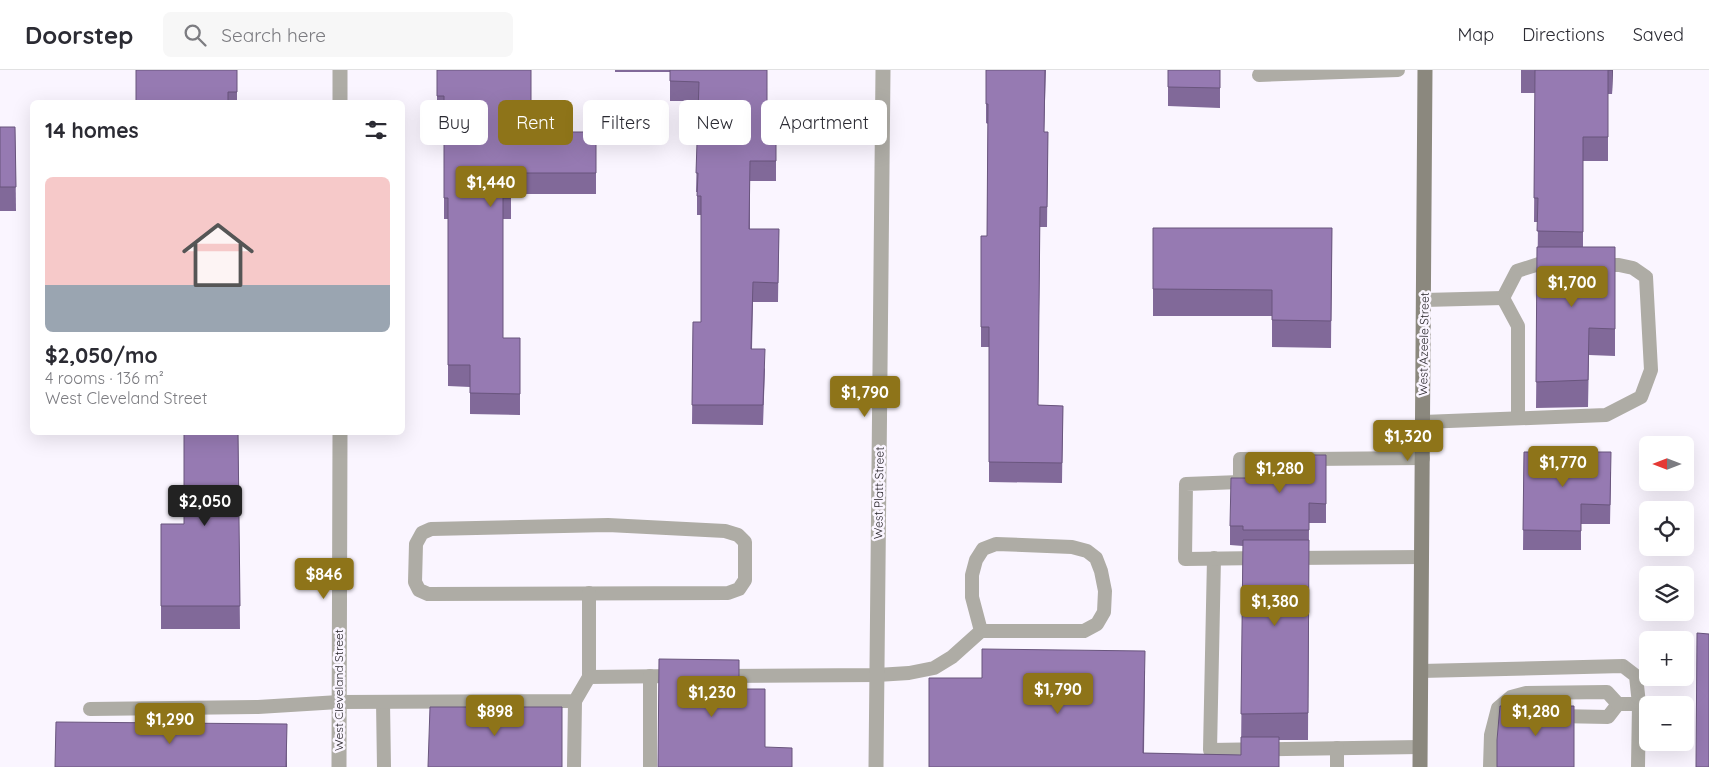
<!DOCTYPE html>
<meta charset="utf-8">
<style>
:root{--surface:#fff;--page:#f7f7f7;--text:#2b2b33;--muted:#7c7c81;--line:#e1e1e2;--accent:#8e7419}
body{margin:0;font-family:Quicksand,sans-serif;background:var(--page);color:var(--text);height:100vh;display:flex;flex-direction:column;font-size:19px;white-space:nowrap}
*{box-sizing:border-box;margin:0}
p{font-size:16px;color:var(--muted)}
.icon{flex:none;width:28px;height:28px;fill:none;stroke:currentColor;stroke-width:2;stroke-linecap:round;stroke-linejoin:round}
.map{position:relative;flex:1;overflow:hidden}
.panel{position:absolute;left:30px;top:30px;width:375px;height:335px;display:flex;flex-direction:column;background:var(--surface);border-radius:8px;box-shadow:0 5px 20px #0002}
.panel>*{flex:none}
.top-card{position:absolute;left:420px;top:30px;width:475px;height:45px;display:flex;gap:10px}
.needle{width:32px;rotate:270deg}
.controls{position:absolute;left:1639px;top:366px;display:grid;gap:10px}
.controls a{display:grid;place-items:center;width:55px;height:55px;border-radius:8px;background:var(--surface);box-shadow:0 5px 20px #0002;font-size:25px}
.price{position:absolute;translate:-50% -42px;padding:0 11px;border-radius:5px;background:var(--accent);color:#fff;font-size:16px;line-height:32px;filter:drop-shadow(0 1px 2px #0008)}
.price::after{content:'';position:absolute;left:50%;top:30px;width:15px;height:11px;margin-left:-8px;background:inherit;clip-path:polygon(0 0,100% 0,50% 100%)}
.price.selected{background:#222;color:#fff}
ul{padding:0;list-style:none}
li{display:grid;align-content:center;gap:10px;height:265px;padding:0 15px}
li span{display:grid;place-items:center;height:155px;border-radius:8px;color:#555}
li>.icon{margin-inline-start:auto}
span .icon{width:90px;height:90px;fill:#fffc;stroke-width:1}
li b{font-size:21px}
h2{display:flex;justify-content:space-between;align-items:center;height:60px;padding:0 15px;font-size:21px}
.pill{padding:0 18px;border-radius:8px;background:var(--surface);box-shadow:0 5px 20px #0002;font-size:18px;line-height:45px}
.pill.selected{background:var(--accent);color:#fff}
header{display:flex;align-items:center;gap:30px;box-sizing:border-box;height:70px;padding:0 25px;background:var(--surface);border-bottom:1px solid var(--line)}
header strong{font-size:24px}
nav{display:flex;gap:28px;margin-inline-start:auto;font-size:18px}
.search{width:350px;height:45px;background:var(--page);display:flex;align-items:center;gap:12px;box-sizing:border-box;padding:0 18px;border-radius:8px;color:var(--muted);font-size:19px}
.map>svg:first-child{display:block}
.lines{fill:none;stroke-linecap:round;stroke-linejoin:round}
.service{stroke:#aeaca5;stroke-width:14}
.minor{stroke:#aeaca5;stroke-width:15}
.secondary{stroke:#8b887e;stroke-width:15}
.wall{fill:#816999}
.shaded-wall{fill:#69557d}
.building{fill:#967ab2;stroke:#69557d}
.labels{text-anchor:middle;stroke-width:5;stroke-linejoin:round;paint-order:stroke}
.street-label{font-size:12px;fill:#252227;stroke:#faf5ff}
</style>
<header>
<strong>Doorstep</strong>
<div class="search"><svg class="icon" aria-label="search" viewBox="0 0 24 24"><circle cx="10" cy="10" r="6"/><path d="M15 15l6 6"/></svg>Search here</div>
<nav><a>Map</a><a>Directions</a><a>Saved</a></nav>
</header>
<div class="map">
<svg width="1709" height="697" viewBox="0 0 1709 697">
<rect width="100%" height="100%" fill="#faf5ff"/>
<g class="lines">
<g class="service">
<path d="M 1259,5 L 1398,0"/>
<path d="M 1503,228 L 1517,201 L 1539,194 L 1555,194"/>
<path d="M 1503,228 L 1518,256 L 1518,348"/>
<path d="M 1424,230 L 1503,228"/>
<path d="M 1423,352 L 1606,345 L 1641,327 L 1651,300 L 1646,207 L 1633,198 L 1619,195 L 1597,195"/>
<path d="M 1309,389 L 1423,388"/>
<path d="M 608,455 L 725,461 L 738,465 L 745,472 L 745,510 L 739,519 L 728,523 L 428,524 L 419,520 L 415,512 L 416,474 L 422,463 L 431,459 Z"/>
<path d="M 1214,488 L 1210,680 L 1420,677"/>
<path d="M 1262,488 L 1185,489 L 1186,414 L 1240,412 L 1240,389 L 1282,389"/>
<path d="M 1291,488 L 1422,487"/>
<path d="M 1421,601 L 1623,596 L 1636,606 L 1639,634 L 1638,697"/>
<path d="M 721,606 L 877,605 L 909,603 L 934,598 L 952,587 L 981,561 L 1084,561 L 1097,554 L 1104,542 L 1105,521 L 1101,501 L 1096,488 L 1087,481 L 1072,477 L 996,474 L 983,479 L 976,490 L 972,505 L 972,527 L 981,561"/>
<path d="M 589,607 L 589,523"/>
<path d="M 383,632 L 384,697"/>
<path d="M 90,639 L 258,637 L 339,632 L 575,631 L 589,607 L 677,606"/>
<path d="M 1556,646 L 1608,647 L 1618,634"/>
<path d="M 574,697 L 575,631"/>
<path d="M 650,697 L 650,606"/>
<path d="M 1337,697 L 1337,678"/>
<path d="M 1490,697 L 1491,665 L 1498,638 L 1511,627 L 1526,623 L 1607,622 L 1618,634 L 1639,634"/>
</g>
<g class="minor">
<path d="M 340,32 L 340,0"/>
<path d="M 339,697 L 340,362"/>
<path d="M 876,697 L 883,0"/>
</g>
<path class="secondary" d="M 1420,697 L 1425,0"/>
</g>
<g class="wall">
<path d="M 237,0 L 237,32 L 136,32 Z"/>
<path d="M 437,0 L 531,62 L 596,62 L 596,124 L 511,124 L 511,149 L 503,149 L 503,268 L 520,268 L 520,345 L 470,344 L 470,317 L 448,316 L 448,149 L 444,149 L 444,47 L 437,47 Z"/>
<path d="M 615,0 L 767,0 L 767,54 L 776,54 L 776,111 L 750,111 L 750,159 L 779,159 L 778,232 L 753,232 L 752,279 L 765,299 L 763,355 L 692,354 L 693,252 L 701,252 L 701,145 L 697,145 L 697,122 L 696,122 L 698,31 L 670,31 L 670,2 L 615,2 Z"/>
<path d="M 986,0 L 1046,0 L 1044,62 L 1048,62 L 1047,157 L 1040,157 L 1038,335 L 1063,336 L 1062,413 L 989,412 L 989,277 L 981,277 L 981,166 L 987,166 L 988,54 L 986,53 Z"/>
<path d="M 1168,0 L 1220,0 L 1220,38 L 1168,36 Z"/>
<path d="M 1521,0 L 1613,0 L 1612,24 L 1608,24 L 1608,91 L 1583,91 L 1583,177 L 1615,177 L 1615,286 L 1589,285 L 1588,337 L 1536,338 L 1538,152 L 1534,152 L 1535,23 L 1521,23 Z"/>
<path d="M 0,57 L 15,57 L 16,141 L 0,141 Z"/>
<path d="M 1153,158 L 1332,158 L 1331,278 L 1272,277 L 1272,246 L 1153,246 Z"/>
<path d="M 238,362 L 240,559 L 161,559 L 161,454 L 184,454 Z"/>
<path d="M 1524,382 L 1611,402 L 1610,454 L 1581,454 L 1581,480 L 1523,480 Z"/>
<path d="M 1326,385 L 1326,453 L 1309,453 L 1308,670 L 1279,670 L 1279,697 L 929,697 L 982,608 L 1145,601 L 1144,683 L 1241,685 L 1243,476 L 1230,475 L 1230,456 L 1262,408 Z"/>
</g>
<g class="shaded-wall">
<path d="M 1612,0 L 1613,0 L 1612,24 Z"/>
<path d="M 287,654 L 287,697 L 286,697 Z"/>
</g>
<g class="building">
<path d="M 136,0 L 237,0 L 237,22 L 228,22 L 228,32 L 136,32 Z"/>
<path d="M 437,0 L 531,0 L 531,62 L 596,62 L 596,103 L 511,103 L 511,128 L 503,128 L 503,268 L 520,268 L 520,324 L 470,323 L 470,295 L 448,295 L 448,128 L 444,128 L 444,26 L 437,26 Z"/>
<path d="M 670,0 L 767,0 L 767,54 L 776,54 L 776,91 L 750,91 L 749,159 L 779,159 L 778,213 L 753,212 L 751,279 L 765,279 L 763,335 L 692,335 L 693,252 L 701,252 L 701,126 L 697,126 L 698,103 L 696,103 L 699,12 L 670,11 Z"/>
<path d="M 986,0 L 1045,0 L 1044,62 L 1048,62 L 1047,137 L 1040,137 L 1038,335 L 1063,336 L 1062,393 L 989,392 L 989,257 L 981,257 L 981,166 L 987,166 L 988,34 L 986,34 Z"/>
<path d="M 1168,0 L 1220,0 L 1220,18 L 1168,17 Z"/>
<path d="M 1535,0 L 1612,0 L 1608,0 L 1608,67 L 1583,67 L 1583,162 L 1537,161 L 1538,128 L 1534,128 Z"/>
<path d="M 0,57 L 15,57 L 16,117 L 0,117 Z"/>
<path d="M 1153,158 L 1332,158 L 1331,251 L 1272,250 L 1272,220 L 1153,219 Z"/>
<path d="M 1537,177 L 1615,177 L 1615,259 L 1589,258 L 1588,310 L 1536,312 Z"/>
<path d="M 184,362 L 238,362 L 240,536 L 161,536 L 161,454 L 184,454 Z"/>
<path d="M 1524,382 L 1611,382 L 1610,435 L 1581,434 L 1581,461 L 1523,460 Z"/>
<path d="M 1263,385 L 1326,385 L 1326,434 L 1309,433 L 1309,460 L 1243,460 L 1243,456 L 1230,456 L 1231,408 L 1262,408 Z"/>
<path d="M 1243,470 L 1309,470 L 1308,643 L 1241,644 Z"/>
<path d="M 1697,563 L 1709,564 L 1709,697 L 1696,697 Z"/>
<path d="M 982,579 L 1145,581 L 1143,683 L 1241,685 L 1241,667 L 1279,667 L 1279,697 L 929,697 L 929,608 L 982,608 Z"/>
<path d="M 659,589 L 739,590 L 739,619 L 765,619 L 765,677 L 792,678 L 792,697 L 658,697 Z"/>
<path d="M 1500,636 L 1574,636 L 1574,697 L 1497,697 L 1497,670 Z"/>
<path d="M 430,637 L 562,637 L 562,697 L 428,697 Z"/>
<path d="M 56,652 L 287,654 L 286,697 L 55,697 Z"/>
</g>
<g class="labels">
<g class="street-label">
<text transform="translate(1424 274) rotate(-89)" y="4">West Azeele Street</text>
<text transform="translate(879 423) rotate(-89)" y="4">West Platt Street</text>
<text transform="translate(339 620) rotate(-90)" y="4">West Cleveland Street</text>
</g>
</g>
</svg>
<div class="controls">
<a><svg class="needle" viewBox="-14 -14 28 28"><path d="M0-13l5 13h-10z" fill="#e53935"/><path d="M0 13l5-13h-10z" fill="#7c7c81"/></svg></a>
<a><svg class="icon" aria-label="locate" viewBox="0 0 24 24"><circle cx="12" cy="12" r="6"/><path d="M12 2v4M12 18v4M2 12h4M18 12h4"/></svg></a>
<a><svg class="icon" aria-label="layers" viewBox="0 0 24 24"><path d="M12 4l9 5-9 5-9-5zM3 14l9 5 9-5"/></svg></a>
<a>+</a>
<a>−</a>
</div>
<b class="price" style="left:491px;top:138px">$1,440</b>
<b class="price" style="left:1572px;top:238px">$1,700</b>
<b class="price" style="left:865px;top:348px">$1,790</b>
<b class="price" style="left:1408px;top:392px">$1,320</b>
<b class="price" style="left:1563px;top:418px">$1,770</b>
<b class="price" style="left:1280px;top:424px">$1,280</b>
<b class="price selected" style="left:205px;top:457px">$2,050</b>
<b class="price" style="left:324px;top:530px">$846</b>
<b class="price" style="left:1275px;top:557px">$1,380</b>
<b class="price" style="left:1058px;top:645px">$1,790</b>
<b class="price" style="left:712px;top:648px">$1,230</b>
<b class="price" style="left:495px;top:667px">$898</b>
<b class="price" style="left:1536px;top:667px">$1,280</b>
<b class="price" style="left:170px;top:675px">$1,290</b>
<div class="top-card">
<a class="pill">Buy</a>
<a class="pill selected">Rent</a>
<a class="pill">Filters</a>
<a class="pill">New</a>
<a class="pill">Apartment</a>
</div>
<section class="panel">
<h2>14 homes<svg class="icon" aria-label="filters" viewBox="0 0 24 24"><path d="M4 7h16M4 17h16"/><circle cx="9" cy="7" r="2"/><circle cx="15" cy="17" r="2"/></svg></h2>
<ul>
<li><span style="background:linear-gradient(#f6c9c9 70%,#9aa5b1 0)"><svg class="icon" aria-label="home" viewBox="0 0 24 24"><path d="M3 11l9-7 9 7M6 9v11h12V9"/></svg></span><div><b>$2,050/mo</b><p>4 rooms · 136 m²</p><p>West Cleveland Street</p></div></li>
</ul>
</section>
</div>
